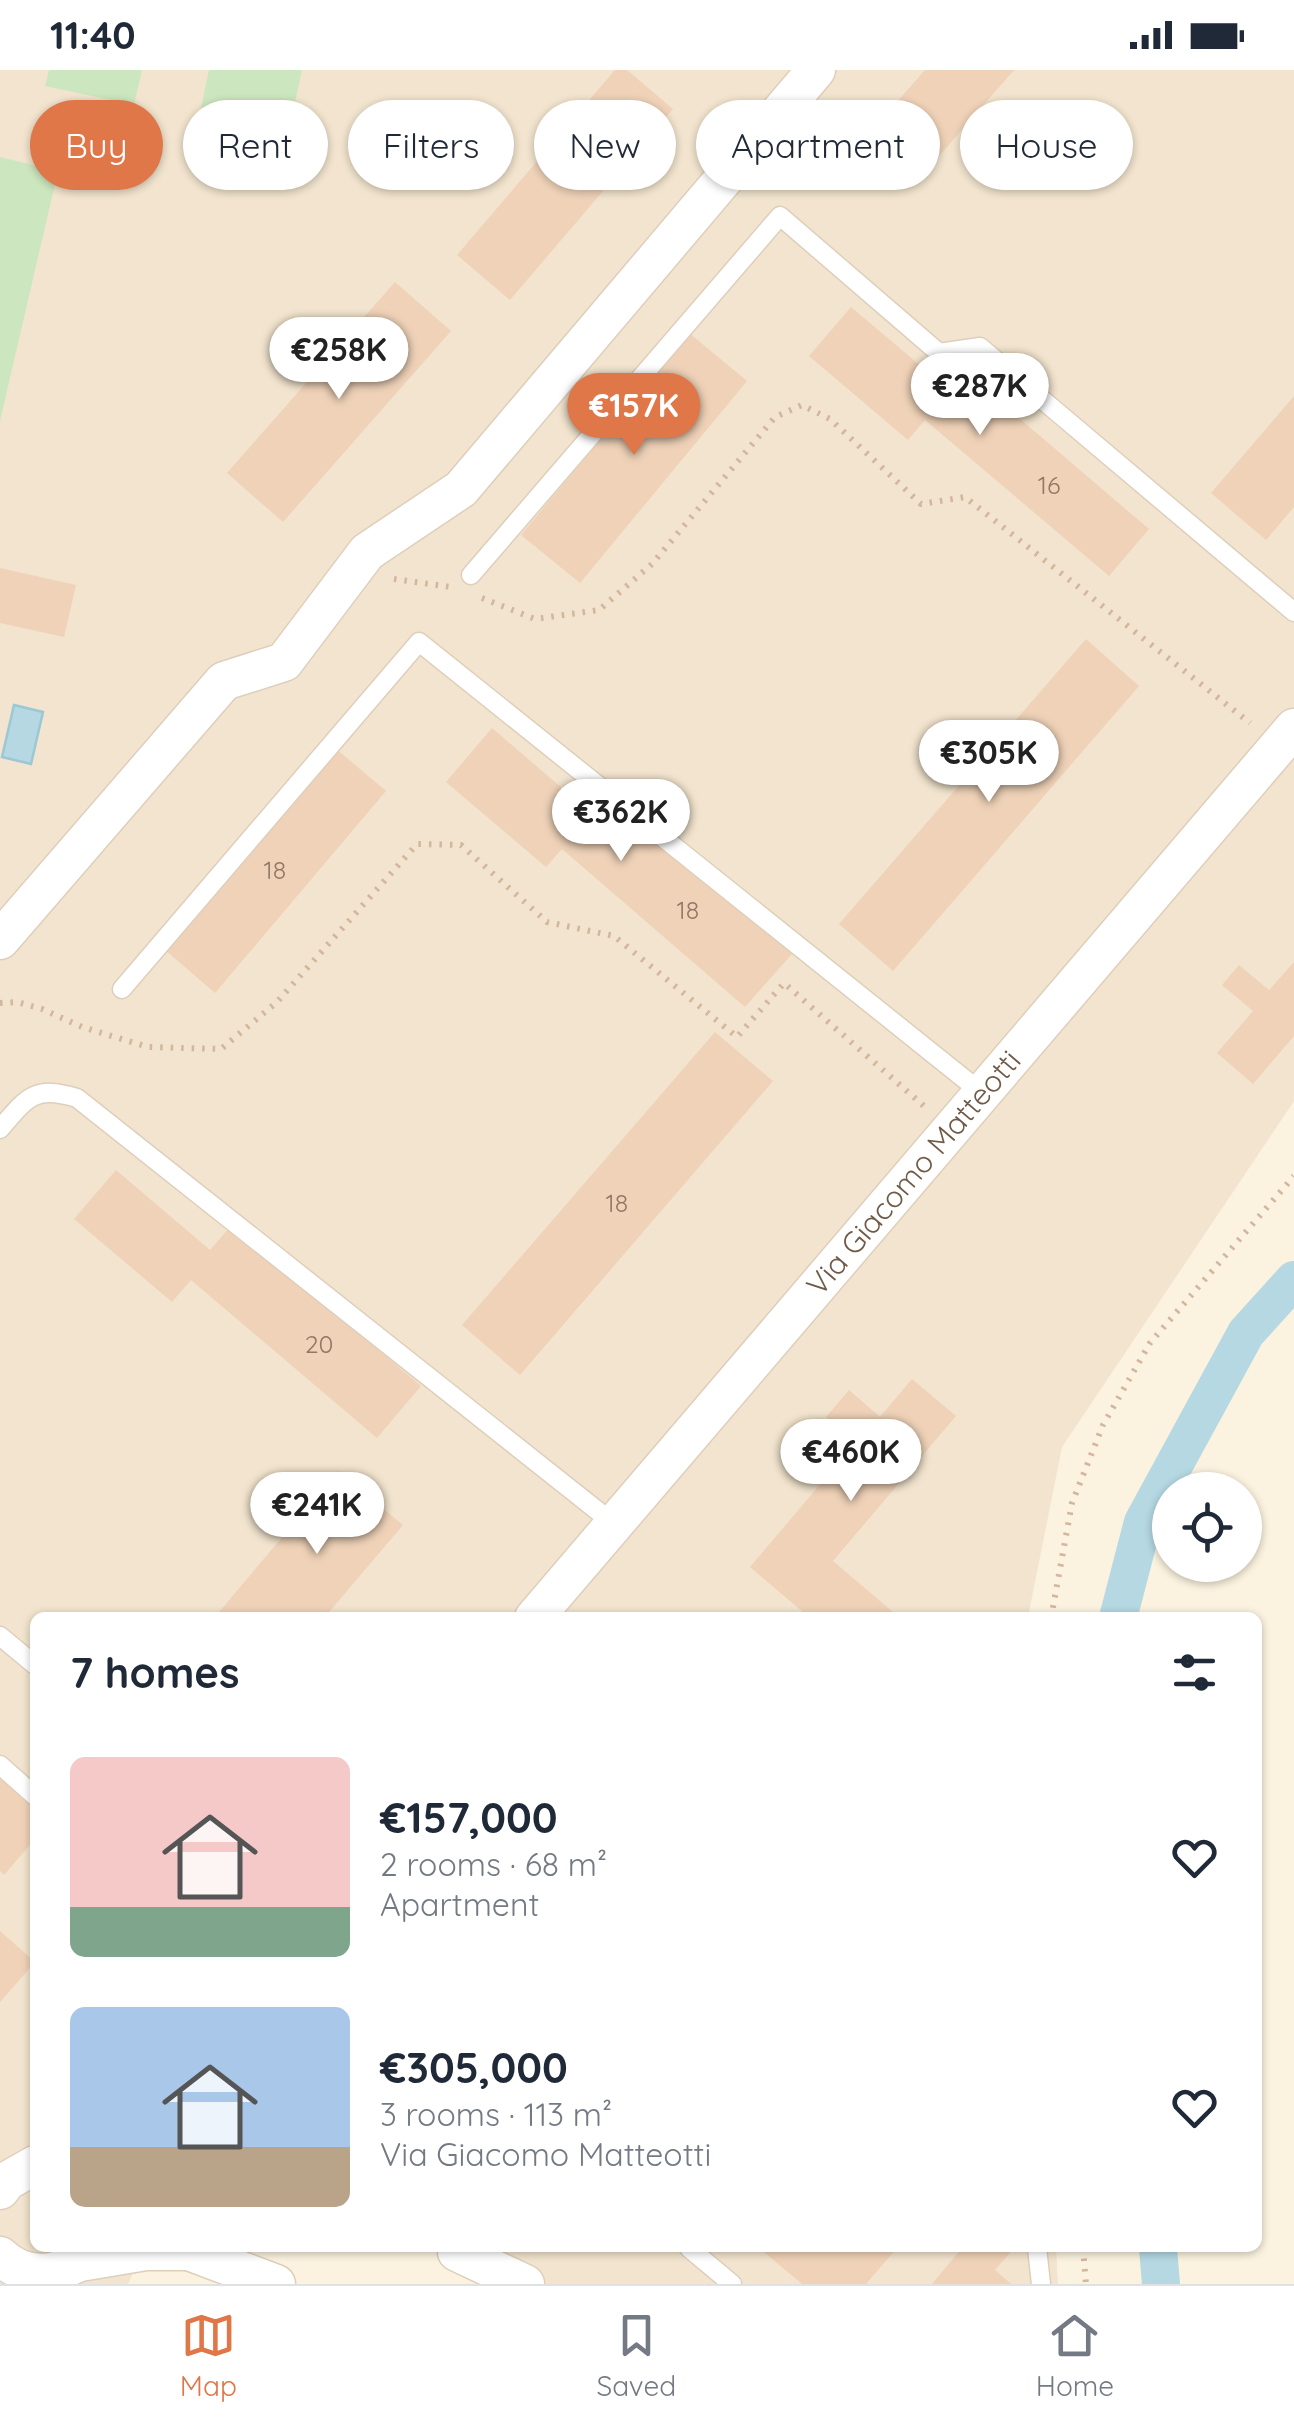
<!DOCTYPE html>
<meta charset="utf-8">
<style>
:root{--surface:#fff;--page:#f2f2f3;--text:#1f2937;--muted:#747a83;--line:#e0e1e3;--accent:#e07749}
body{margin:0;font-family:Quicksand,sans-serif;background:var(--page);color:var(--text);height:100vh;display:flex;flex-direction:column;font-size:38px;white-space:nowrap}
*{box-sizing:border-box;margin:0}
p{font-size:32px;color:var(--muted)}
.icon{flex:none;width:55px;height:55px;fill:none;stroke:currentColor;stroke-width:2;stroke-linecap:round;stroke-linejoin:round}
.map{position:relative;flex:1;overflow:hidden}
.side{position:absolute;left:30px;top:1542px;width:1232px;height:640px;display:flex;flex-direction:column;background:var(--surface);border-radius:15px;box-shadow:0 2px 8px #0004}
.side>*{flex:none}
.banner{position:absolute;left:30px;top:30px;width:1235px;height:90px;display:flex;gap:20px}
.fabs{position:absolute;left:1152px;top:1402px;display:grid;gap:20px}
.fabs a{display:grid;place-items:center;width:110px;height:110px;border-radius:50%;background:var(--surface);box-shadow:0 2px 8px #0004;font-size:50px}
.price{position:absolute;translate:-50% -85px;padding:0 22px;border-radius:35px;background:#fff;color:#222;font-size:32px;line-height:65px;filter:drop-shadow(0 2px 5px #0008)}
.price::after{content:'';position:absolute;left:50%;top:60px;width:30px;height:22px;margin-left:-15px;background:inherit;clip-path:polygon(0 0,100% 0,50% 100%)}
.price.on{background:var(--accent);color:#fff}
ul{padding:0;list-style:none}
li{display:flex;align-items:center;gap:30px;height:250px;padding:0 40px}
li span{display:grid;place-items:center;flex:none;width:280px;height:200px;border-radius:15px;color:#555}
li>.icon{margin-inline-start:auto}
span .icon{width:120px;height:120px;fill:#fffc;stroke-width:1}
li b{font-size:42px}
h2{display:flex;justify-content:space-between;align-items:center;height:120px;padding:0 40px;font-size:42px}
.pill{padding:0 35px;border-radius:45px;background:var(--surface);box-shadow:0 2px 8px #0004;font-size:35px;line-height:90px}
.pill.on{background:var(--accent);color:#fff}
.status{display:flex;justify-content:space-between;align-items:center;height:70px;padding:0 50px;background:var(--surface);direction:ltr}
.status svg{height:28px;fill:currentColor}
.tab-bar{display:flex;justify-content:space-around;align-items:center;height:140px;border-top:2px solid var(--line);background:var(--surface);font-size:28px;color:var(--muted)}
.tab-bar a{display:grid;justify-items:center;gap:5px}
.tab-bar .on{color:var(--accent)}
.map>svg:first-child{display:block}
.residential{fill:#f2e4ce}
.green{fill:#cce7bf}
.water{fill:#b5d8e3;stroke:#9cc7d4;stroke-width:2.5}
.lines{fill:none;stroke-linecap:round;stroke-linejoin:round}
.canal{stroke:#b5d8e3;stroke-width:38}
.building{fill:#efd2b8}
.lane-casing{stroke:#decfbc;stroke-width:21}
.street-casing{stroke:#decfbc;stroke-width:41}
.path{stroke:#d3b69c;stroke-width:6;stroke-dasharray:2.5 8;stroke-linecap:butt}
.lane{stroke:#fff;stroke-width:18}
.street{stroke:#fff;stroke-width:38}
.labels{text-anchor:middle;stroke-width:8;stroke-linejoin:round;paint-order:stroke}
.number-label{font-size:25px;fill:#907864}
.street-label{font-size:30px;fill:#705a48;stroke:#fef6e5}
</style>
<div class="status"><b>11:40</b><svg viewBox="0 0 49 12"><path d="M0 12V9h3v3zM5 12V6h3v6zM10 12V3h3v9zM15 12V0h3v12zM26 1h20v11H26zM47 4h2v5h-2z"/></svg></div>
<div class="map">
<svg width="1294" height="2214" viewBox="0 0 1294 2214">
<rect width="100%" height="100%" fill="#fbf2df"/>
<g class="residential">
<path d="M 0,0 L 1294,0 L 1294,1031 L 1062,1377 L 1028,1547 L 35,1548 L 35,2178 L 144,2178 L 128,2214 L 0,2214 Z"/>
<path d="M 458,2178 L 1056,2178 L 1058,2214 L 543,2214 Z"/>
</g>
<g class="green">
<path d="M 49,0 L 142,0 L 134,35 L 45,16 Z"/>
<path d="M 209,0 L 302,0 L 287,70 L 198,52 Z"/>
<path d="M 0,87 L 58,101 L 0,351 Z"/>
</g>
<path class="water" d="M 14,635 L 43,642 L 31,694 L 2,687 Z"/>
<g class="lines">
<g class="canal">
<path d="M 1118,1548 L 1143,1452 L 1246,1263 L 1294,1210"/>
<path d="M 1158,2178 L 1161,2214"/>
</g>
</g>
<g class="building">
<path d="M 615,0 L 627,0 L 673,39 L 510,230 L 457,185 Z"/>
<path d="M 925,0 L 1014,0 L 912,117 L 861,73 Z"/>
<path d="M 395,212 L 451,261 L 283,452 L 227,403 Z"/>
<path d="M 851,237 L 948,319 L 964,301 L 1149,459 L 1109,506 L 925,350 L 908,370 L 809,286 Z"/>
<path d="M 689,263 L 747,311 L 580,513 L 521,465 Z"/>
<path d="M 1294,326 L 1294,437 L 1266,470 L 1211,423 Z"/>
<path d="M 0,498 L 76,515 L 64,567 L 0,553 Z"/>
<path d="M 1086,569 L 1139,616 L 893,901 L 839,854 Z"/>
<path d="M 492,658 L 584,737 L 600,718 L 792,884 L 745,937 L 562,779 L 546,797 L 446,712 Z"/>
<path d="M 335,678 L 386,721 L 215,923 L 164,879 Z"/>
<path d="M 1294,892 L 1294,966 L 1253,1014 L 1217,983 L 1253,941 L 1222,915 L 1239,895 L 1269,920 Z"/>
<path d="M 715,962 L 773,1011 L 520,1305 L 462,1255 Z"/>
<path d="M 116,1100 L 210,1180 L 231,1156 L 421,1316 L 377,1368 L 191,1210 L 172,1232 L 74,1149 Z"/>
<path d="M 912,1309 L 956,1346 L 833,1491 L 900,1548 L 810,1548 L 750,1497 L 856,1372 L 826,1347 L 849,1320 L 880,1347 Z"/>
<path d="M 338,1401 L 403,1455 L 324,1548 L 214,1548 Z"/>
<path d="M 0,1708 L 35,1738 L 35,1769 L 4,1805 L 0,1801 Z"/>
<path d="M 0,1861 L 35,1892 L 0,1932 Z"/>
<path d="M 759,2178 L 897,2178 L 866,2214 L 802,2214 Z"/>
<path d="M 962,2178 L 1014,2178 L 995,2200 L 1011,2214 L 932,2214 Z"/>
</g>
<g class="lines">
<defs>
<g id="lane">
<path d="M 471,505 L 780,146 L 939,283 L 980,277 L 1294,542"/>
<path d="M 122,919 L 419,572 L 982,1023"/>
<path d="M 0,1059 C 27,1027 35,1015 77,1028 L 613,1453"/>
<path d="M 0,1566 L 35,1595"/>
<path d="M 0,1695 L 35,1726"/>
<path d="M 689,2178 L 732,2214"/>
<path d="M 1037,2178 L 1041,2214"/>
</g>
<g id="street">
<path d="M 0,870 L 224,611 L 284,592 L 367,482 L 461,419 L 816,0"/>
<path id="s1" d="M 534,1548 L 1294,658"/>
<path d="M 0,2120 L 7,2111 L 35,2095"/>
<path d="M 181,2178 L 276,2214"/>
<path d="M 457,2182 L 525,2214"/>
<path d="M 0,2186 C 29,2214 70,2204 96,2178"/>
<path d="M 80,2192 L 146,2181 L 185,2181"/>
</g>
</defs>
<use href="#lane" class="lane-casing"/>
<use href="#street" class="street-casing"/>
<g class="path">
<path d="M 394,509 L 451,517"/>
<path d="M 482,528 L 535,549 L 599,540 L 652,494 L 775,347 L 802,335 L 830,349 L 921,434 L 965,427 L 1250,653"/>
<path d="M 0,933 L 17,932 L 42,939 L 82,957 L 148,977 L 221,979 L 277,932 L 417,774 L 461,775 L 547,852 L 614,866 L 737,967 L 784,913 L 925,1037"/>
<path d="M 1051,1548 L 1072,1433 L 1103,1355 L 1150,1273 L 1294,1106"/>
<path d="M 1083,2178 L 1086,2214"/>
</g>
<use href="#lane" class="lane"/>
<use href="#street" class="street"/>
</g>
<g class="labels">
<g class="number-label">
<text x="1049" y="424">16</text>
<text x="275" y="809">18</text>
<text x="688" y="849">18</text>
<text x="617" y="1142">18</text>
<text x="319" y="1283">20</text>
</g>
<g class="street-label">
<text dy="10" stroke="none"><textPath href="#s1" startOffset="585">Via Giacomo Matteotti</textPath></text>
</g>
</g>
</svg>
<div class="fabs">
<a><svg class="icon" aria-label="locate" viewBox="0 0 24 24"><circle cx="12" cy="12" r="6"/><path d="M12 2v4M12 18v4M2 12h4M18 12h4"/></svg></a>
</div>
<b class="price" style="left:339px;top:332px">€258K</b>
<b class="price" style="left:980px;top:368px">€287K</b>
<b class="price on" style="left:634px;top:388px">€157K</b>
<b class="price" style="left:989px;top:735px">€305K</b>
<b class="price" style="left:621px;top:794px">€362K</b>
<b class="price" style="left:851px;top:1434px">€460K</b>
<b class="price" style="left:317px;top:1487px">€241K</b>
<div class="banner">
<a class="pill on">Buy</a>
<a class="pill">Rent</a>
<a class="pill">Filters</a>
<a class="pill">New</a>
<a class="pill">Apartment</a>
<a class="pill">House</a>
</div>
<section class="side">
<h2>7 homes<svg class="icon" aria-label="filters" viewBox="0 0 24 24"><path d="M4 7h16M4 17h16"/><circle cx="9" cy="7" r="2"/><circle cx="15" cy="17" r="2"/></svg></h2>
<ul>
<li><span style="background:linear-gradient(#f6c9c9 75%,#7fa58c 0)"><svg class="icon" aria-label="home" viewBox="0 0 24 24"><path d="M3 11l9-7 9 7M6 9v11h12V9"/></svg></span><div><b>€157,000</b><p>2 rooms · 68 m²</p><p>Apartment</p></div><svg class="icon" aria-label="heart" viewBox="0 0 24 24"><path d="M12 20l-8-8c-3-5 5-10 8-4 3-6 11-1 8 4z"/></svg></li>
<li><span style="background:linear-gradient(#a9c7e8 70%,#b9a48a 0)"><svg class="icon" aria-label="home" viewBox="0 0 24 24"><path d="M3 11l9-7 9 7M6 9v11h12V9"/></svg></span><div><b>€305,000</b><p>3 rooms · 113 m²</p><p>Via Giacomo Matteotti</p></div><svg class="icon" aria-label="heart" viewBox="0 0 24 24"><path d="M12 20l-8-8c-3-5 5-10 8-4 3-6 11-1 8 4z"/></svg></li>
</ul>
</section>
</div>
<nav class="tab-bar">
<a class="on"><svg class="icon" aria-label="map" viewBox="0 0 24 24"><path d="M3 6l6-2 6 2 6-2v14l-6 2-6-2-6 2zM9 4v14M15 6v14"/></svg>Map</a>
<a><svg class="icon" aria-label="saved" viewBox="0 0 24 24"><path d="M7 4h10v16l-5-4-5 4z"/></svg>Saved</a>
<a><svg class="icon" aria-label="home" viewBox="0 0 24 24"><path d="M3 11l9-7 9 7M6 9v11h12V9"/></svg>Home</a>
</nav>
